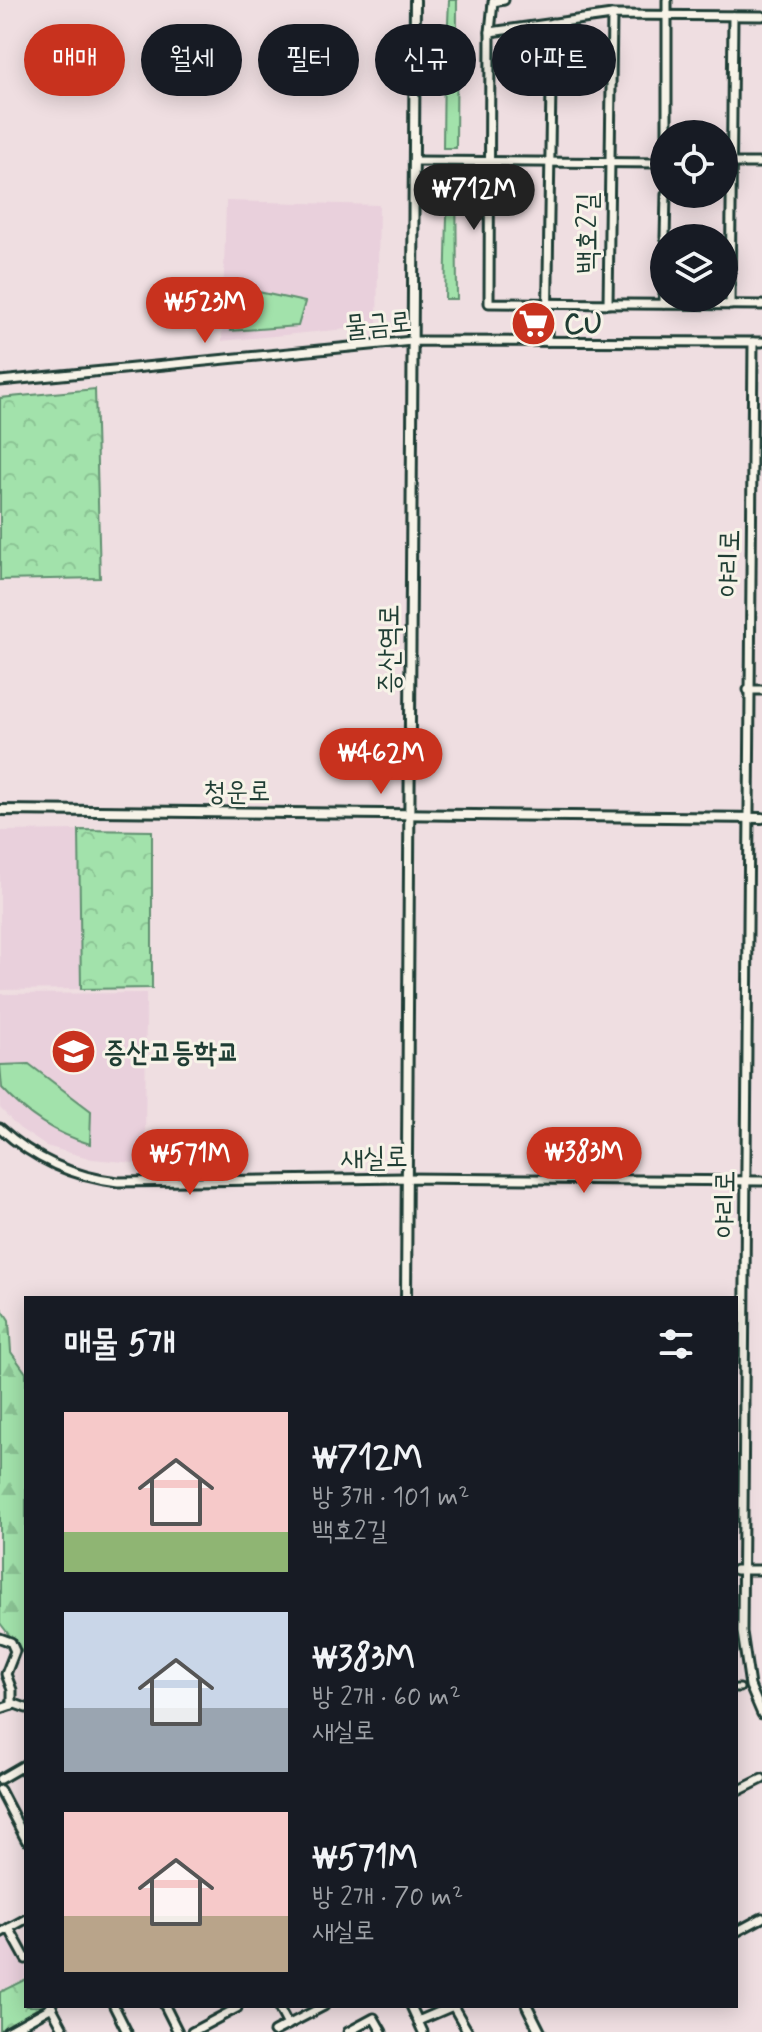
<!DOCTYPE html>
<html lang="ko">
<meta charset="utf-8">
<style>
:root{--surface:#171b24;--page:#20242c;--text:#f1f3f6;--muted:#9ea1a6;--accent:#c8321e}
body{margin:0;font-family:Mynerve,"Poor Story",sans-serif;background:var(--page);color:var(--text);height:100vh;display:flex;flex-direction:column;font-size:30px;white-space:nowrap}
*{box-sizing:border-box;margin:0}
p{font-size:26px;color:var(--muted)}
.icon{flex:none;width:44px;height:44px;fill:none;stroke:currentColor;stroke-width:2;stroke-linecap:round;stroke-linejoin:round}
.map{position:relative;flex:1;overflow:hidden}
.details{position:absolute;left:24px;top:1296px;width:714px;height:712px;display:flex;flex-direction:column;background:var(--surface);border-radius:0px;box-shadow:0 4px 20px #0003}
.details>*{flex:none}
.guide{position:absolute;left:24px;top:24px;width:714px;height:72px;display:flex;gap:16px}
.controls{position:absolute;left:650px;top:120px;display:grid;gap:16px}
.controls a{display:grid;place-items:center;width:88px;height:88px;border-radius:50%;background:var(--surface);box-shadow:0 4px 20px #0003;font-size:40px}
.price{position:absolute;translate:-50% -68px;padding:0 18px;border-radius:28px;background:var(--accent);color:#fff;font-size:26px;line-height:52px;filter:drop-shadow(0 2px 4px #0008)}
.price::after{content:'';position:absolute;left:50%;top:48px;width:24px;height:18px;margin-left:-12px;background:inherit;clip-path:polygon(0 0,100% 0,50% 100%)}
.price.on{background:#222;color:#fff}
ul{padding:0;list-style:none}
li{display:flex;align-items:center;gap:24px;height:200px;padding:0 40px}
li span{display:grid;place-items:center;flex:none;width:224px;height:160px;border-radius:0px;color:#555}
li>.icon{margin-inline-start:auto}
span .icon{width:96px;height:96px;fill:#fffc;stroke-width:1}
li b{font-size:34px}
h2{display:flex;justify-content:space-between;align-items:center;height:96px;padding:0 40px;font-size:34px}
.pill{padding:0 28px;border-radius:36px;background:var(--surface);box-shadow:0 4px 20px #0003;font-size:28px;line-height:72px}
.pill.on{background:var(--accent);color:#fff}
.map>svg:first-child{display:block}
.built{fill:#e9d0dc}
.grass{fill:#a2e2ab;stroke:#609070;stroke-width:2}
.forest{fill:url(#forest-firs);stroke:#609070;stroke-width:2}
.park{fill:url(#park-crowns);stroke:#609070;stroke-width:2}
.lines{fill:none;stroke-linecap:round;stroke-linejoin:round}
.pedestrian-casing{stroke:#1f3d34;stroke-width:11}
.minor-casing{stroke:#1f3d34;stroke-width:13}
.tertiary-casing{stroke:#1f3d34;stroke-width:14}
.pedestrian{stroke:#f7f3e8;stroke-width:5}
.minor{stroke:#f7f3e8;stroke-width:7}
.tertiary{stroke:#f7f3e8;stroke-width:8}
.labels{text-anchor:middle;stroke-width:6;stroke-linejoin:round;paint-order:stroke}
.street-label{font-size:28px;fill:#1f3d34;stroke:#f7f3e8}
.poi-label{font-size:28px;font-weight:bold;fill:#1f3d34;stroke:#f7f3e8;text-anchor:start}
</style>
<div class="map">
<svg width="762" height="2032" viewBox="0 0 762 2032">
<defs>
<pattern id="forest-firs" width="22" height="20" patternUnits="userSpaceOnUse" patternTransform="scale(2)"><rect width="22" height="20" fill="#a2e2ab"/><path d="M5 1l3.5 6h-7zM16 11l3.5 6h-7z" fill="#8bc394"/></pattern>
<pattern id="park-crowns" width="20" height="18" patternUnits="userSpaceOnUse" patternTransform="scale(2)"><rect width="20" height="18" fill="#a2e2ab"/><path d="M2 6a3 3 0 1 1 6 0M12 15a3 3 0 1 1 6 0" fill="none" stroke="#8bc394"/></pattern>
</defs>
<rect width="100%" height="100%" fill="#efdee1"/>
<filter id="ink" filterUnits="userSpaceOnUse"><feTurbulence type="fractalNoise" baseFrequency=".0125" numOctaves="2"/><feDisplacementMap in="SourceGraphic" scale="16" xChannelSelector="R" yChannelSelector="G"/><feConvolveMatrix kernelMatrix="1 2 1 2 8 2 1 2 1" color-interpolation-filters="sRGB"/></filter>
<g filter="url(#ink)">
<g class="built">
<path d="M 226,201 L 379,205 L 377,326 L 222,341 Z"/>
<path d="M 79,830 L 81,989 L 0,990 L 0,831 Z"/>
<path d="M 146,993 L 145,1164 L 92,1159 L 46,1146 L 19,1128 L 0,1108 L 0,994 Z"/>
<path d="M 9,1936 L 26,1967 L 26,1977 L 0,1991 L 0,1940 Z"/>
</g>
<g class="grass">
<path d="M 449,0 L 457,0 L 456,148 L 443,148 L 444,56 L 447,46 Z"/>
<path d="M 445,167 L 456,167 L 457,299 L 445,299 L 447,216 Z"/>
<path d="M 235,287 L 305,302 L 298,326 L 230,331 Z"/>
<path d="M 29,1064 L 91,1111 L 90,1144 C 54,1133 28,1116 2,1088 L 0,1065 Z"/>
</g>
<path class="forest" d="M 0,1306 L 9,1320 L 11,1352 L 26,1373 L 26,1657 L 0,1623 Z"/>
<g class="park">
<path d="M 95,389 L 100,578 L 0,580 L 0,398 Z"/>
<path d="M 79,830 L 152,831 L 152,988 L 81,989 Z"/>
<path d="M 26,1979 L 26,2006 L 44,2006 L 42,2009 L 0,2032 L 0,1992 Z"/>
</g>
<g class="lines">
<defs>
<path id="pedestrian" d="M 736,1688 L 740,1688"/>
<g id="minor">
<path d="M 504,0 L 493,2 L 490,32 L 489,303 L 762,305"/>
<path d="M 490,32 L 612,15 L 762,16"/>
<path d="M 667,134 L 667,0"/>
<path d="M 414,161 L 664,163"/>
<path d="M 724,163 L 762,163"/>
<path d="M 665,238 L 666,194"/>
<path d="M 608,304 L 612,15"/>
<path d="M 664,304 L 664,289"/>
<path d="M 730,305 L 733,16"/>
<path d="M 547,341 L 552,23"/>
<path d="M 753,342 L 742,1632 L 750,1686 L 762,1714"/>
<path d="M 0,381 L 412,341 L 762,342"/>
<path d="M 748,690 L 762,690"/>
<path d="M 0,1128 C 33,1158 73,1177 118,1182 L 405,1178 L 762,1181"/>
<path d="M 736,1570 L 762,1570"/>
<path d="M 0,1638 L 11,1642 L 15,1651 L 6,1674 L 12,1690 L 12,1705"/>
<path d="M 0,1709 L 15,1704 L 26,1708"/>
<path d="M 0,1779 L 26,1764"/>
<path d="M 0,1790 L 26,1840"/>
<path d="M 736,1792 L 762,1779"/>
<path d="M 9,1928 L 26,1959"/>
<path d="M 736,1932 L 762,1918"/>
<path d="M 0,1933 L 26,1919"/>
<path d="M 51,2006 L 65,2032"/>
<path d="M 114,2006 L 127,2032"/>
<path d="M 165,2006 L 178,2032"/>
<path d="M 278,2006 L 288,2025"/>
<path d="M 411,2006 L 423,2032"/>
<path d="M 418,2021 L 453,2006 L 468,2032"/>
<path d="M 7,2032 L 52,2007"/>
<path d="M 192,2032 L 237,2008 L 236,2006"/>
<path d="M 274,2032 L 324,2006"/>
<path d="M 348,2032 L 374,2018 L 382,2032"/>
</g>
<g id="tertiary">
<path d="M 0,810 L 762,818"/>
<path d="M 406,1298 L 415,0"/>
<path d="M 527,2006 L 540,2032"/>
</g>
</defs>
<use href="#pedestrian" class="pedestrian-casing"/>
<use href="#minor" class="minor-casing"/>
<use href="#tertiary" class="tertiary-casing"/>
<use href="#pedestrian" class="pedestrian"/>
<use href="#minor" class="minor"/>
<use href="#tertiary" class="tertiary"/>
</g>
</g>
<defs>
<symbol id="supermarket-disc" viewBox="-11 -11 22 22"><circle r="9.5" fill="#c8321e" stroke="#f7f3e8"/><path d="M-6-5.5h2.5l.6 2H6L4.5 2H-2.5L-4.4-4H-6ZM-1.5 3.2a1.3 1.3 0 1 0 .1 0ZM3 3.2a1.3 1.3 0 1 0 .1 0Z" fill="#fff"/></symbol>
<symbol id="school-disc" viewBox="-11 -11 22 22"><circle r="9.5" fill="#c8321e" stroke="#f7f3e8"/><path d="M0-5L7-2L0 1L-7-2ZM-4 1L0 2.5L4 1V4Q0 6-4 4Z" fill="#fff"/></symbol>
</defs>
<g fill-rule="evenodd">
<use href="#supermarket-disc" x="508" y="298" width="51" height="51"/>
<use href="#school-disc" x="48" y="1026" width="51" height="51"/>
</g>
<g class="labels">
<g class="street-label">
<text transform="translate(586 233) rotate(-90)" y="10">백호2길</text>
<text transform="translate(378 323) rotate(-5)" y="10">물금로</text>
<text transform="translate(728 563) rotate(-89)" y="10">야리로</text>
<text transform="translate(388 649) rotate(-90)" y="10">증산역로</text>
<text x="237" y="800">청운로</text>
<text transform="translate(374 1156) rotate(-1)" y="10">새실로</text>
<text transform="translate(724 1204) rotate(-90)" y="10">야리로</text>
</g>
<g class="poi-label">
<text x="564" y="333">CU</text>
<text x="104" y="1061">증산고등학교</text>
</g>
</g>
</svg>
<div class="controls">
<a><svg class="icon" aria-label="locate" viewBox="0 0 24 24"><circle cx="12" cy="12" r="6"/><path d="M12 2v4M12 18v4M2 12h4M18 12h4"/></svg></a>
<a><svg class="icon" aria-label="layers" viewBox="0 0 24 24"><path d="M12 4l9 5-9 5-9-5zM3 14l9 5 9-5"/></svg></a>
</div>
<b class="price on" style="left:474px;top:232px">₩712M</b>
<b class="price" style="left:205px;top:345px">₩523M</b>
<b class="price" style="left:381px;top:796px">₩462M</b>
<b class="price" style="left:584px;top:1195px">₩383M</b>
<b class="price" style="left:190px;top:1197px">₩571M</b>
<div class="guide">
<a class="pill on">매매</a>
<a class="pill">월세</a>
<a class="pill">필터</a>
<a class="pill">신규</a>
<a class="pill">아파트</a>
</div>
<section class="details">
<h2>매물 5개<svg class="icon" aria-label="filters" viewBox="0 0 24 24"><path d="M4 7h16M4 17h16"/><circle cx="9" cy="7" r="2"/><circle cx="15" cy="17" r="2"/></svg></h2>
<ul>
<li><span style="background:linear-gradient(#f6c9c9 75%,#8fb573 0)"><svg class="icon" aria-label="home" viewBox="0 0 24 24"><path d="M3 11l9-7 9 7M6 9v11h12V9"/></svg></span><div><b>₩712M</b><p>방 3개 · 101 m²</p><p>백호2길</p></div></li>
<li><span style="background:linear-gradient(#c9d6e8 60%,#9aa5b1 0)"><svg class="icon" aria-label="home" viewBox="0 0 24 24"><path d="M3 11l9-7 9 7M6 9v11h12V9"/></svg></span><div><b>₩383M</b><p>방 2개 · 60 m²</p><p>새실로</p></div></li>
<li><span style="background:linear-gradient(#f6c9c9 65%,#b9a48a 0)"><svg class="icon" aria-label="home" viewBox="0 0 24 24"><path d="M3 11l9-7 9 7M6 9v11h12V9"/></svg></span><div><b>₩571M</b><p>방 2개 · 70 m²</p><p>새실로</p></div></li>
</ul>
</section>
</div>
